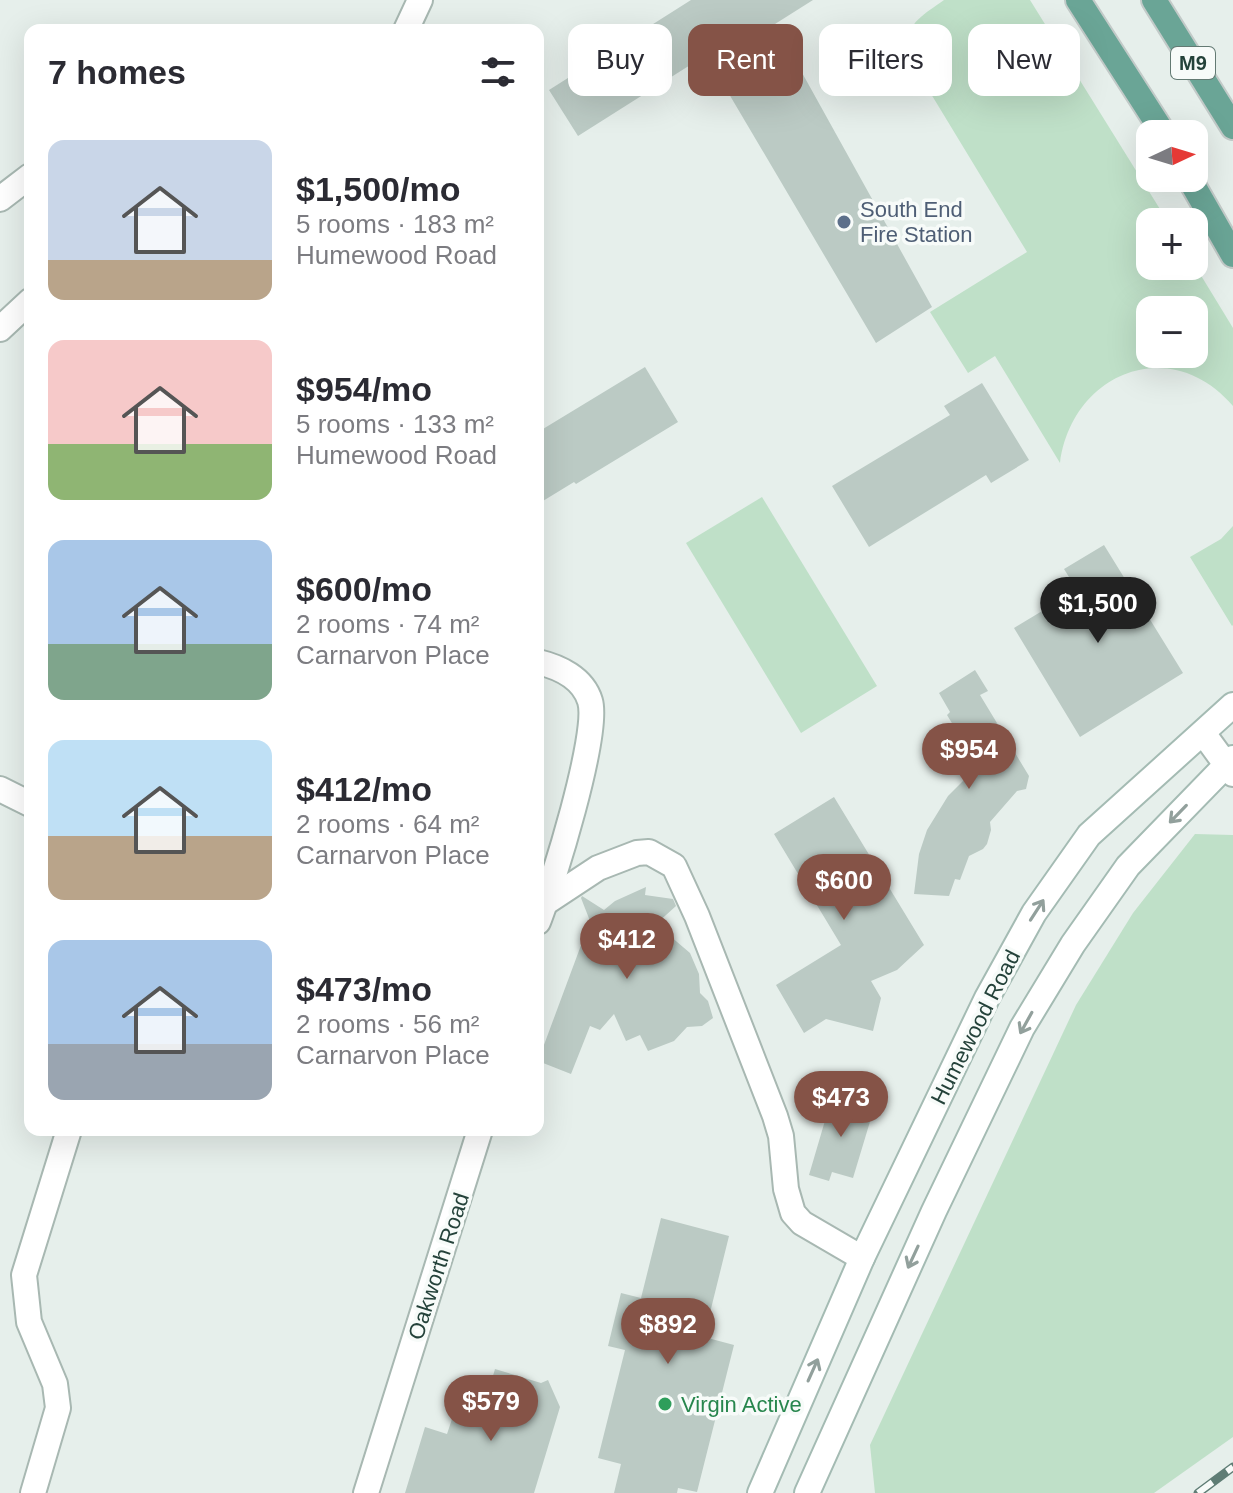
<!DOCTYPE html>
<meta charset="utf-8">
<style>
:root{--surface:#fff;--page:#f2f2f3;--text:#2b2b33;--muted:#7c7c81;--accent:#855347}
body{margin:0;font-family:Arial,sans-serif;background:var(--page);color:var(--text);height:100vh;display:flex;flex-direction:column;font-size:30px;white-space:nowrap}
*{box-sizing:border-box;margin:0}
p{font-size:26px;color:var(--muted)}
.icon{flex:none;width:44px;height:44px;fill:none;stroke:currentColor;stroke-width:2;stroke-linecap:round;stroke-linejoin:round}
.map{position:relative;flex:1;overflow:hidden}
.drawer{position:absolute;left:24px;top:24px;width:520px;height:1112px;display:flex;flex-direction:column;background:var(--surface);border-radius:16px;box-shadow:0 8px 32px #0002}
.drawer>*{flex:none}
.hud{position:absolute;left:568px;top:24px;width:544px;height:72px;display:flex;gap:16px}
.needle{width:52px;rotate:86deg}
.buttons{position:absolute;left:1136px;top:120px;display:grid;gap:16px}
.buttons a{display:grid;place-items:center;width:72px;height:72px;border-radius:16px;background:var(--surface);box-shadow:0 8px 32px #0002;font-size:40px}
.price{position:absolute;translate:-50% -68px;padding:0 18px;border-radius:28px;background:var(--accent);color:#fff;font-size:26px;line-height:52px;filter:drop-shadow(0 2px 4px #0008)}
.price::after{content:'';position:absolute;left:50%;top:48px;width:24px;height:18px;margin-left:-12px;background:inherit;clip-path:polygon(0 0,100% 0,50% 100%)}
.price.selected{background:#222;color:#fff}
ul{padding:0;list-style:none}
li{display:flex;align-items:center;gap:24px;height:200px;padding:0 24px}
li span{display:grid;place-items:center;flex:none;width:224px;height:160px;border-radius:16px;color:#555}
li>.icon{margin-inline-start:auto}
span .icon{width:96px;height:96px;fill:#fffc;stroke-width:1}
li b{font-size:34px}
h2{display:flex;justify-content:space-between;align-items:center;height:96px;padding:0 24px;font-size:34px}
.tag{padding:0 28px;border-radius:16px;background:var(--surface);box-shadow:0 8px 32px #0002;font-size:28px;line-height:72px}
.tag.selected{background:var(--accent);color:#fff}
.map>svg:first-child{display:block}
.green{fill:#bfe0c8;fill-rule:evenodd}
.building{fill:#bbcac4}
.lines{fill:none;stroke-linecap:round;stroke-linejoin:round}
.minor-casing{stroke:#a8b8b2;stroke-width:28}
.secondary-casing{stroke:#a4bbb3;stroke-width:28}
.primary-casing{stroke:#c2cac8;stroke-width:28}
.minor{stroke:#fff;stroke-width:24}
.secondary{stroke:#fff;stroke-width:24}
.primary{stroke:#6aa596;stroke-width:24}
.rail-casing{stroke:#5f7d75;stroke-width:9}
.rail{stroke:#f7fbf9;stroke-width:6;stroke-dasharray:18;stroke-linecap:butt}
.oneway{stroke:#92a09c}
.service-dot{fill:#5c6f8a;stroke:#f7fbf9;stroke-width:3}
.leisure-dot{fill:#2e9e5b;stroke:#f7fbf9;stroke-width:3}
.labels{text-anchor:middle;stroke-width:7;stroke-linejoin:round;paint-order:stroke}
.shield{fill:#f7fbf9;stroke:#637a73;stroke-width:2}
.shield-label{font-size:20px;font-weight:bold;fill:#24423a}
.service-label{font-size:22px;fill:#4e5e75;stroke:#f7fbf9;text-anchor:start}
.street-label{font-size:22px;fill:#24423a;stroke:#f7fbf9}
.leisure-label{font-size:22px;fill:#27864d;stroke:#f7fbf9;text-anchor:start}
</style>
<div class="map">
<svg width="1233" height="1493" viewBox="0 0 1233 1493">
<rect width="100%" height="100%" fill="#e6efeb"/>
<g class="green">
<path d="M 944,0 L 1030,0 L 1168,222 L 1150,222 L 1150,266 L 1194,264 L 1233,328 L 1233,406 C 1171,333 1072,372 1060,463 L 995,356 L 968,373 L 930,312 L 1027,252 L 908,56 C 901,26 923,15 944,0 ZM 1150,310 L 1194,310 L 1194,354 L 1150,354 Z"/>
<path d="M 762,497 L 877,686 L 801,733 L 686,543 Z"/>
<path d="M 1233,526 L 1233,625 L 1232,626 L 1190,557 L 1221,539 Z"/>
<path d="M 1195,834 L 1233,835 L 1233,1437 L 1154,1493 L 875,1493 L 870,1445 L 1076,1005 L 1133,913 Z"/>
</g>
<g class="building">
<path d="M 691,0 L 813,0 L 775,24 L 932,307 L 876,343 L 706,55 L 578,136 L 549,90 Z"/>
<path d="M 645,367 L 678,422 L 576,484 L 574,482 L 538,504 L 538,432 Z"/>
<path d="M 982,383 L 1029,460 L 991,483 L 986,475 L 869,547 L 832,486 L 950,415 L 944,406 Z"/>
<path d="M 1104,545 L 1183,673 L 1080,737 L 1014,628 L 1077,590 L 1064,569 Z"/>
<path d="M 975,670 L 988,691 L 980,695 L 1029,776 L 1026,789 L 1017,791 L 990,822 L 991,830 L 987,844 L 983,849 L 969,856 L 960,880 L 955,879 L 949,896 L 914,894 L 919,854 L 927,830 L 948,796 L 978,766 L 947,715 L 950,712 L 939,693 Z"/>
<path d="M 834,797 L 924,945 L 897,970 L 871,981 L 881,998 L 873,1031 L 826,1019 L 804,1033 L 776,985 L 841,945 L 774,834 Z"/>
<path d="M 646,887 L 645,895 L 673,899 L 676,906 L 656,924 L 690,953 L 699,974 L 700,993 L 708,1001 L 713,1018 L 702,1026 L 687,1027 L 674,1041 L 648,1051 L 640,1035 L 626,1041 L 614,1014 L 600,1030 L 590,1026 L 571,1074 L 538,1061 L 590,921 L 581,898 L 582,896 L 604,910 L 615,901 Z"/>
<path d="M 834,1090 L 855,1096 L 851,1109 L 872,1115 L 853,1178 L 832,1172 L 829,1181 L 809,1175 Z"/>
<path d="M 661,1218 L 729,1236 L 704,1337 L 734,1345 L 697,1492 L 678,1488 L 677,1493 L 614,1493 L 621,1464 L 598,1458 L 625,1350 L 608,1346 L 621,1293 L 641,1298 Z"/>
<path d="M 495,1369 L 541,1383 L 548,1380 L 560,1407 L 534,1493 L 405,1493 L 425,1427 L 447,1434 L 452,1419 L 478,1427 Z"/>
</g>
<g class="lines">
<defs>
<g id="minor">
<path d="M 406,30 L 420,0"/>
<path d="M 0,199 L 30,176"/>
<path d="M 0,329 L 30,301"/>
<path d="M 538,662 C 559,667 583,678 590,701 C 600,733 552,886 538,922"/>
<path d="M 1203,733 L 1233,774"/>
<path d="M 0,789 L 30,804"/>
<path d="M 545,903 L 598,868 L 637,853 L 649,852 L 674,866 L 697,916 L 775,1116 L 781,1136 L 786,1189 L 793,1213 L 802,1223 L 862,1258"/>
<path d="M 33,1493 L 58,1408 L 55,1384 L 29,1322 L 24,1275 L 69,1130"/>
<path d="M 366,1493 L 480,1130"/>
</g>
<g id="secondary">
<path d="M 760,1493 L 862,1258 L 987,998 L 1034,913 L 1089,835 L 1233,705"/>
<path d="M 807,1493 L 934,1211 L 1022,1028 L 1073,944 L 1128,866 L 1233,758"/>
</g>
<g id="primary">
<path d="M 1078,0 L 1164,134"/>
<path d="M 1154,0 L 1233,127"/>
<path d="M 1189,178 L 1233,255"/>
</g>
</defs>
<use href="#minor" class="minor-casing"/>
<use href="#secondary" class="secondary-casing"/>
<use href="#primary" class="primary-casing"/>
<use href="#minor" class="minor"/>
<use href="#secondary" class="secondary"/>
<use href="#primary" class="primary"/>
<defs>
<path id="rail" d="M 1198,1493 L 1233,1467"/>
</defs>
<use href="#rail" class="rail-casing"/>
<use href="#rail" class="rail"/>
</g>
<defs><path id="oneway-shaft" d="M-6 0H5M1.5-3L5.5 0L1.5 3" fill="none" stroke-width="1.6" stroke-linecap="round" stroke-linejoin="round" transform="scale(2)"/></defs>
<g class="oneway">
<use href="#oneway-shaft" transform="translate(1178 814) rotate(134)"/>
<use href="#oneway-shaft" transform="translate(1037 910) rotate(-57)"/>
<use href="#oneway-shaft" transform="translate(1026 1023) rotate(119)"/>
<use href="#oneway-shaft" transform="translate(913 1257) rotate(115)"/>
<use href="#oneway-shaft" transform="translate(813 1370) rotate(-66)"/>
</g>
<circle class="service-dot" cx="844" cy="222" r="8"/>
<circle class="leisure-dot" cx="665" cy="1404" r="8"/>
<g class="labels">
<rect class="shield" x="1171" y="47" width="44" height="32" rx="6"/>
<g class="shield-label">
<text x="1193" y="70">M9</text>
</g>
<g class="service-label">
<text x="860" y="217">South End<tspan x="860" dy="25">Fire Station</tspan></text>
</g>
<g class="street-label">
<text transform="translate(975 1027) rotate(-63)" y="8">Humewood Road</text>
<text transform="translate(438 1266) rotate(-72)" y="8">Oakworth Road</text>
</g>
<g class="leisure-label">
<text x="681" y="1412">Virgin Active</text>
</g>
</g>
</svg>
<div class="buttons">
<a><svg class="needle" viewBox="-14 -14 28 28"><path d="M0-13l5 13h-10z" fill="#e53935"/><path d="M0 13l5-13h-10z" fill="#7c7c81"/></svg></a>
<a>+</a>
<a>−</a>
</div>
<b class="price selected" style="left:1098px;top:645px">$1,500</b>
<b class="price" style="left:969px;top:791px">$954</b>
<b class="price" style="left:844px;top:922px">$600</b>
<b class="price" style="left:627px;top:981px">$412</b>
<b class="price" style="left:841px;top:1139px">$473</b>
<b class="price" style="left:668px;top:1366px">$892</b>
<b class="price" style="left:491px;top:1443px">$579</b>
<div class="hud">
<a class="tag">Buy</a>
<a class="tag selected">Rent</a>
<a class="tag">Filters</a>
<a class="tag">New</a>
</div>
<section class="drawer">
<h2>7 homes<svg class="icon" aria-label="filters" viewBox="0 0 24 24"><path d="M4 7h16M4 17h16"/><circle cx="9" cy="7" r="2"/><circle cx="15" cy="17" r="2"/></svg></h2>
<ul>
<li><span style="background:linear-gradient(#c9d6e8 75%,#b9a48a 0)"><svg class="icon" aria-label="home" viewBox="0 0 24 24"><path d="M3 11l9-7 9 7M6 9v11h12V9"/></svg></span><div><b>$1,500/mo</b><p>5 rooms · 183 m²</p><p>Humewood Road</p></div></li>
<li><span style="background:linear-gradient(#f6c9c9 65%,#8fb573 0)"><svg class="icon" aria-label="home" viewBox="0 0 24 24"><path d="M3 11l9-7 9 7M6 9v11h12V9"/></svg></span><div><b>$954/mo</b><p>5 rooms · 133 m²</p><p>Humewood Road</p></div></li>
<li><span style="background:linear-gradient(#a9c7e8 65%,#7fa58c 0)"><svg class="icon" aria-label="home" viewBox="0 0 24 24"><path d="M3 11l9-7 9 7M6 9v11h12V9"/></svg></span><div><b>$600/mo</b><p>2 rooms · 74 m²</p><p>Carnarvon Place</p></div></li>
<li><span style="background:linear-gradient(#bfe0f5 60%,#b9a48a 0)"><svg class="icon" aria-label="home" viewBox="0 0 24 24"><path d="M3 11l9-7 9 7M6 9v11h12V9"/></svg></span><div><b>$412/mo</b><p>2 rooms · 64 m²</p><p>Carnarvon Place</p></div></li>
<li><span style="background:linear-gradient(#a9c7e8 65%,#9aa5b1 0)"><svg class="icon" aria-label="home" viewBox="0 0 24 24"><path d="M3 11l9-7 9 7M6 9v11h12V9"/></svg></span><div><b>$473/mo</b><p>2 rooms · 56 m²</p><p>Carnarvon Place</p></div></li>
</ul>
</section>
</div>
